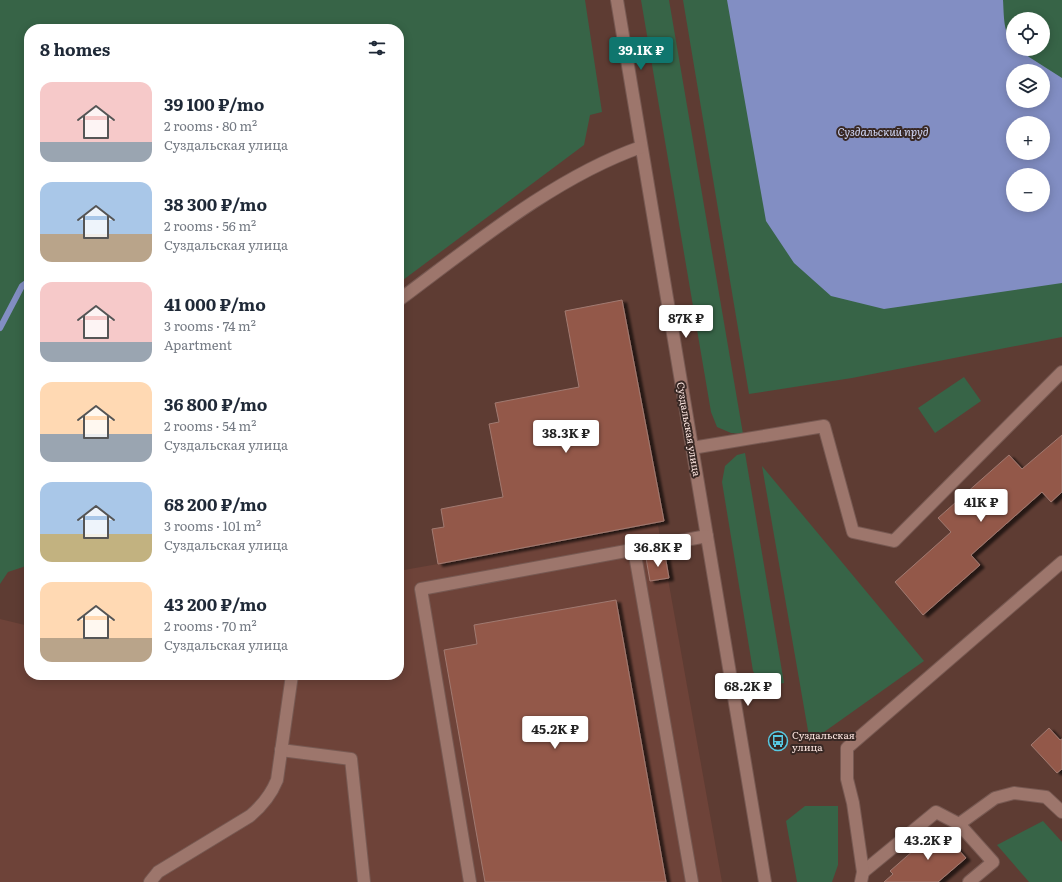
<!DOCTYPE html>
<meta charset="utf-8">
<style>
:root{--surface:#fff;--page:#f6f6f7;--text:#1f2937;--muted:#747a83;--accent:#0f766e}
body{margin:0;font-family:Literata,serif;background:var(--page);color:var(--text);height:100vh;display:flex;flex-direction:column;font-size:15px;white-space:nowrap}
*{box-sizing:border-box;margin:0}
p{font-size:13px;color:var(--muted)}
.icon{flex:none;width:22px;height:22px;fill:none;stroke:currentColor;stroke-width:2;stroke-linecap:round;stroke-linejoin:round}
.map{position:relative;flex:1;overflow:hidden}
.sheet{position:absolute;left:24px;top:24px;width:380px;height:656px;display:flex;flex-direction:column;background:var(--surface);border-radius:16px;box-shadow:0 2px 10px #0003}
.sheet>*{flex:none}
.buttons{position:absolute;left:1006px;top:12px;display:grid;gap:8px}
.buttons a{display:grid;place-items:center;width:44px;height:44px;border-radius:50%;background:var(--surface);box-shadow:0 2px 10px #0003;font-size:20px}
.price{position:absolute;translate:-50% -34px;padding:0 9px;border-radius:4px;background:#fff;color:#222;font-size:13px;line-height:26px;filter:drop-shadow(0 1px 2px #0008)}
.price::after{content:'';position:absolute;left:50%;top:24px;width:12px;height:9px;margin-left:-6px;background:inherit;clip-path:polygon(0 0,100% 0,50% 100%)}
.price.active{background:var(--accent);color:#fff}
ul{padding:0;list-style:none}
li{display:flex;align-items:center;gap:12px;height:100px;padding:0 16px}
li span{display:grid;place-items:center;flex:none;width:112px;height:80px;border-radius:12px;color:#555}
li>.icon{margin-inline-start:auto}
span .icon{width:48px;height:48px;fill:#fffc;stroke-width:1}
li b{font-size:17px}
h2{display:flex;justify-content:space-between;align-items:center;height:48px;padding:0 16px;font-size:17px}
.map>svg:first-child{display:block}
.built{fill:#6e4339}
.green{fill:#376447;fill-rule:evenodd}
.water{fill:#828ec3;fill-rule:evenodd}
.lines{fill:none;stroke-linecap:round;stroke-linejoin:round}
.stream{stroke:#828ec3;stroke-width:6}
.building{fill:#93594a;stroke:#a17a71;filter:url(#shadow)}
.minor-casing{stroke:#775952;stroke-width:14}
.minor{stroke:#9d766c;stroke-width:12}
.labels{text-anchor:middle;stroke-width:4;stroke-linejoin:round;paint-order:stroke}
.street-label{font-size:10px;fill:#fee7e2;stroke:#382824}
.poi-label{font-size:10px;fill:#fee7e2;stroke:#382824;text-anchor:start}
.water-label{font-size:11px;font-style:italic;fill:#d4dbfb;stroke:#382824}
</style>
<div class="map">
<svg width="1062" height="882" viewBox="0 0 1062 882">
<defs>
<filter id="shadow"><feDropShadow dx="4.5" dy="2.5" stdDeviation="1" flood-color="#0009"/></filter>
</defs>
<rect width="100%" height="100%" fill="#5e3c33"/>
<path class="built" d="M 658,525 L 663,555 L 665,555 L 669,578 L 668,579 L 722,882 L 0,882 L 0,619 L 29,626 L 29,675 L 399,675 L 399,540 L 404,570 Z"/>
<g class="green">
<path d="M 0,0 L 585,0 L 602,112 L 590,115 L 584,145 L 399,283 L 399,29 L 29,29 L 29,565 L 8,572 L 0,584 Z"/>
<path d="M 641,0 L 669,0 L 743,434 L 731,433 L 717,427 L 711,412 Z"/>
<path d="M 683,0 L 1062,0 L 1062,337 L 852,378 L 749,394 ZM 1013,19 L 1043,19 L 1043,49 L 1013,49 ZM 1013,71 L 1043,71 L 1043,101 L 1013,101 ZM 1013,123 L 1043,123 L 1043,153 L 1013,153 ZM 1013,175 L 1043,175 L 1043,205 L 1013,205 Z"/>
<path d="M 964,377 L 981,401 L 935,433 L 918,408 Z"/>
<path d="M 745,453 L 784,683 L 762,687 L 753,671 L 722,482 L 725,466 L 737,455 Z"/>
<path d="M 762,466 L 924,661 L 810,742 Z"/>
<path d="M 805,806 L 838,806 L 838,865 L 832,882 L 797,882 L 786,821 Z"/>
<path d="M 1043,821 L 1062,842 L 1062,882 L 1029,882 L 997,845 Z"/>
</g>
<path class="water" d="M 727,0 L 1003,0 C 1004,13 1003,34 1013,43 L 1013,49 L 1020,49 L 1029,57 L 1062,78 L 1062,283 L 884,309 L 831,296 L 794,263 L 766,221 ZM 1013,71 L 1043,71 L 1043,101 L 1013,101 ZM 1013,123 L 1043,123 L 1043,153 L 1013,153 ZM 1013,175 L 1043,175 L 1043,205 L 1013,205 Z"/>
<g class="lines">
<path class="stream" d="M 0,328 L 22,286 L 29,281"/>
</g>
<g class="building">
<path d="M 622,300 L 664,521 L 438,564 L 432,529 L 444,527 L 441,509 L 503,497 L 489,424 L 499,422 L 495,403 L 579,387 L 565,311 Z"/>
<path d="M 1062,435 L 1062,492 L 1051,502 L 1042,492 L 971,555 L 980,565 L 923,615 L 895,582 L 951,532 L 938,518 L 1009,455 L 1022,469 Z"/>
<path d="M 664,555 L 665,555 L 669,578 L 650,581 L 646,558 Z"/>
<path d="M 616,600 L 666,882 L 485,882 L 444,650 L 477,644 L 474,625 Z"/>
<path d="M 1049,728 L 1060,740 L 1062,739 L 1062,769 L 1057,773 L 1031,745 Z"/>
<path d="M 939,828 L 966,858 L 938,882 L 884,882 L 893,874 L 890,871 Z"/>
</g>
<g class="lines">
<defs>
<g id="minor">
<path d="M 617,0 L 765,882"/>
<path d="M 399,300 C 473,245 555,177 641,147"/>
<path d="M 692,448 L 824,426 L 853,532 L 894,541 L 1062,372"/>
<path d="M 634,549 L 692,882"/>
<path d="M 281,750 L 351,759 L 364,882"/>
<path d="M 959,824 L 995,798 L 1014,793 L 1046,797 L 1062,812"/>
<path d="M 863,872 L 936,812 L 959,824 L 993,862 L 969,882"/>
<path d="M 150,882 L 158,872 L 250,816 C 263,805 271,795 277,780 L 292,675"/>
<path d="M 470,882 L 421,589 L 707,536"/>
<path d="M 861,882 L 863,872 L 853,803 L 847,779 L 847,748 L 1062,562"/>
</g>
</defs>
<use href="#minor" class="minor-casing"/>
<use href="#minor" class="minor"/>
</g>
<defs>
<symbol id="bus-ring" viewBox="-11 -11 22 22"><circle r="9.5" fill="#382824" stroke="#57c9e2" stroke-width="1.5"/><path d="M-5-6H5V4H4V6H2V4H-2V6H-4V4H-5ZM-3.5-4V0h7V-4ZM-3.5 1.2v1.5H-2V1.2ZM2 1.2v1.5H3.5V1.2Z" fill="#57c9e2"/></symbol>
</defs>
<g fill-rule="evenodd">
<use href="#bus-ring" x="767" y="730" width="22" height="22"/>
</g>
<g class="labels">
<g class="street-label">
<text transform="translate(689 429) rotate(80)" y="4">Суздальская улица</text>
</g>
<g class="poi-label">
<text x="792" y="739">Суздальская<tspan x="792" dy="12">улица</tspan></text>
</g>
<g class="water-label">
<text x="883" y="136">Суздальский пруд</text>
</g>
</g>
</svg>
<div class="buttons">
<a><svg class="icon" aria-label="locate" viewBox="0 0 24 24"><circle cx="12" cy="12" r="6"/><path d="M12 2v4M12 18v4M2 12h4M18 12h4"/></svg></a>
<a><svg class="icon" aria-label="layers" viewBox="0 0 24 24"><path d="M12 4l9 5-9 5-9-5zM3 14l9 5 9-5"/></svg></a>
<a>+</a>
<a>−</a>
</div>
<b class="price active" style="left:641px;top:71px">39.1K ₽</b>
<b class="price" style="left:686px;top:339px">87K ₽</b>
<b class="price" style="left:566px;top:454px">38.3K ₽</b>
<b class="price" style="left:981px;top:523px">41K ₽</b>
<b class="price" style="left:658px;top:568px">36.8K ₽</b>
<b class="price" style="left:748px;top:707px">68.2K ₽</b>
<b class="price" style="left:555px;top:750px">45.2K ₽</b>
<b class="price" style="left:928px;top:861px">43.2K ₽</b>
<section class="sheet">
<h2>8 homes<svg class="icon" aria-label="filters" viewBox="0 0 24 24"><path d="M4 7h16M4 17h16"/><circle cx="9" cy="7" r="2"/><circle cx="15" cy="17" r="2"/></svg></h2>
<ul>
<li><span style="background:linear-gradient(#f6c9c9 75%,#9aa5b1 0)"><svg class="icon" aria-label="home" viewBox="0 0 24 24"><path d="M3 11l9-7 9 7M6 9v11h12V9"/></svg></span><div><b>39 100 ₽/mo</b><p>2 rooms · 80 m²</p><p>Суздальская улица</p></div></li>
<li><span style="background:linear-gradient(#a9c7e8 65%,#b9a48a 0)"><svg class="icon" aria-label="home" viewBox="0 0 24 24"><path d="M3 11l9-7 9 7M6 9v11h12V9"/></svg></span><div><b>38 300 ₽/mo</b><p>2 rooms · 56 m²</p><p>Суздальская улица</p></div></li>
<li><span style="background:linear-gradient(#f6c9c9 75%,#9aa5b1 0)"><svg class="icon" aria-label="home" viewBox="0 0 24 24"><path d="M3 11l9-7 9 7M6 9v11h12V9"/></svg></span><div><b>41 000 ₽/mo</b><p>3 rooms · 74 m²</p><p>Apartment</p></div></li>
<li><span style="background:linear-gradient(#ffd9b3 65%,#9aa5b1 0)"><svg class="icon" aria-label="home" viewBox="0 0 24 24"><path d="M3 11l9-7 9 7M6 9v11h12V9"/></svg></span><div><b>36 800 ₽/mo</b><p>2 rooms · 54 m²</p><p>Суздальская улица</p></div></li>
<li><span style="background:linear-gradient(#a9c7e8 65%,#c2b280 0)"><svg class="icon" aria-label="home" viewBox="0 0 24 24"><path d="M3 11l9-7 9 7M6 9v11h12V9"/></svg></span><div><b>68 200 ₽/mo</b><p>3 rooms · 101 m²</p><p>Суздальская улица</p></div></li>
<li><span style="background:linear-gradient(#ffd9b3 70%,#b9a48a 0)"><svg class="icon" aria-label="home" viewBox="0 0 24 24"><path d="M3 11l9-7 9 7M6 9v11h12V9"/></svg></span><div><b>43 200 ₽/mo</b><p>2 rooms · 70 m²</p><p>Суздальская улица</p></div></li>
</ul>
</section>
</div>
